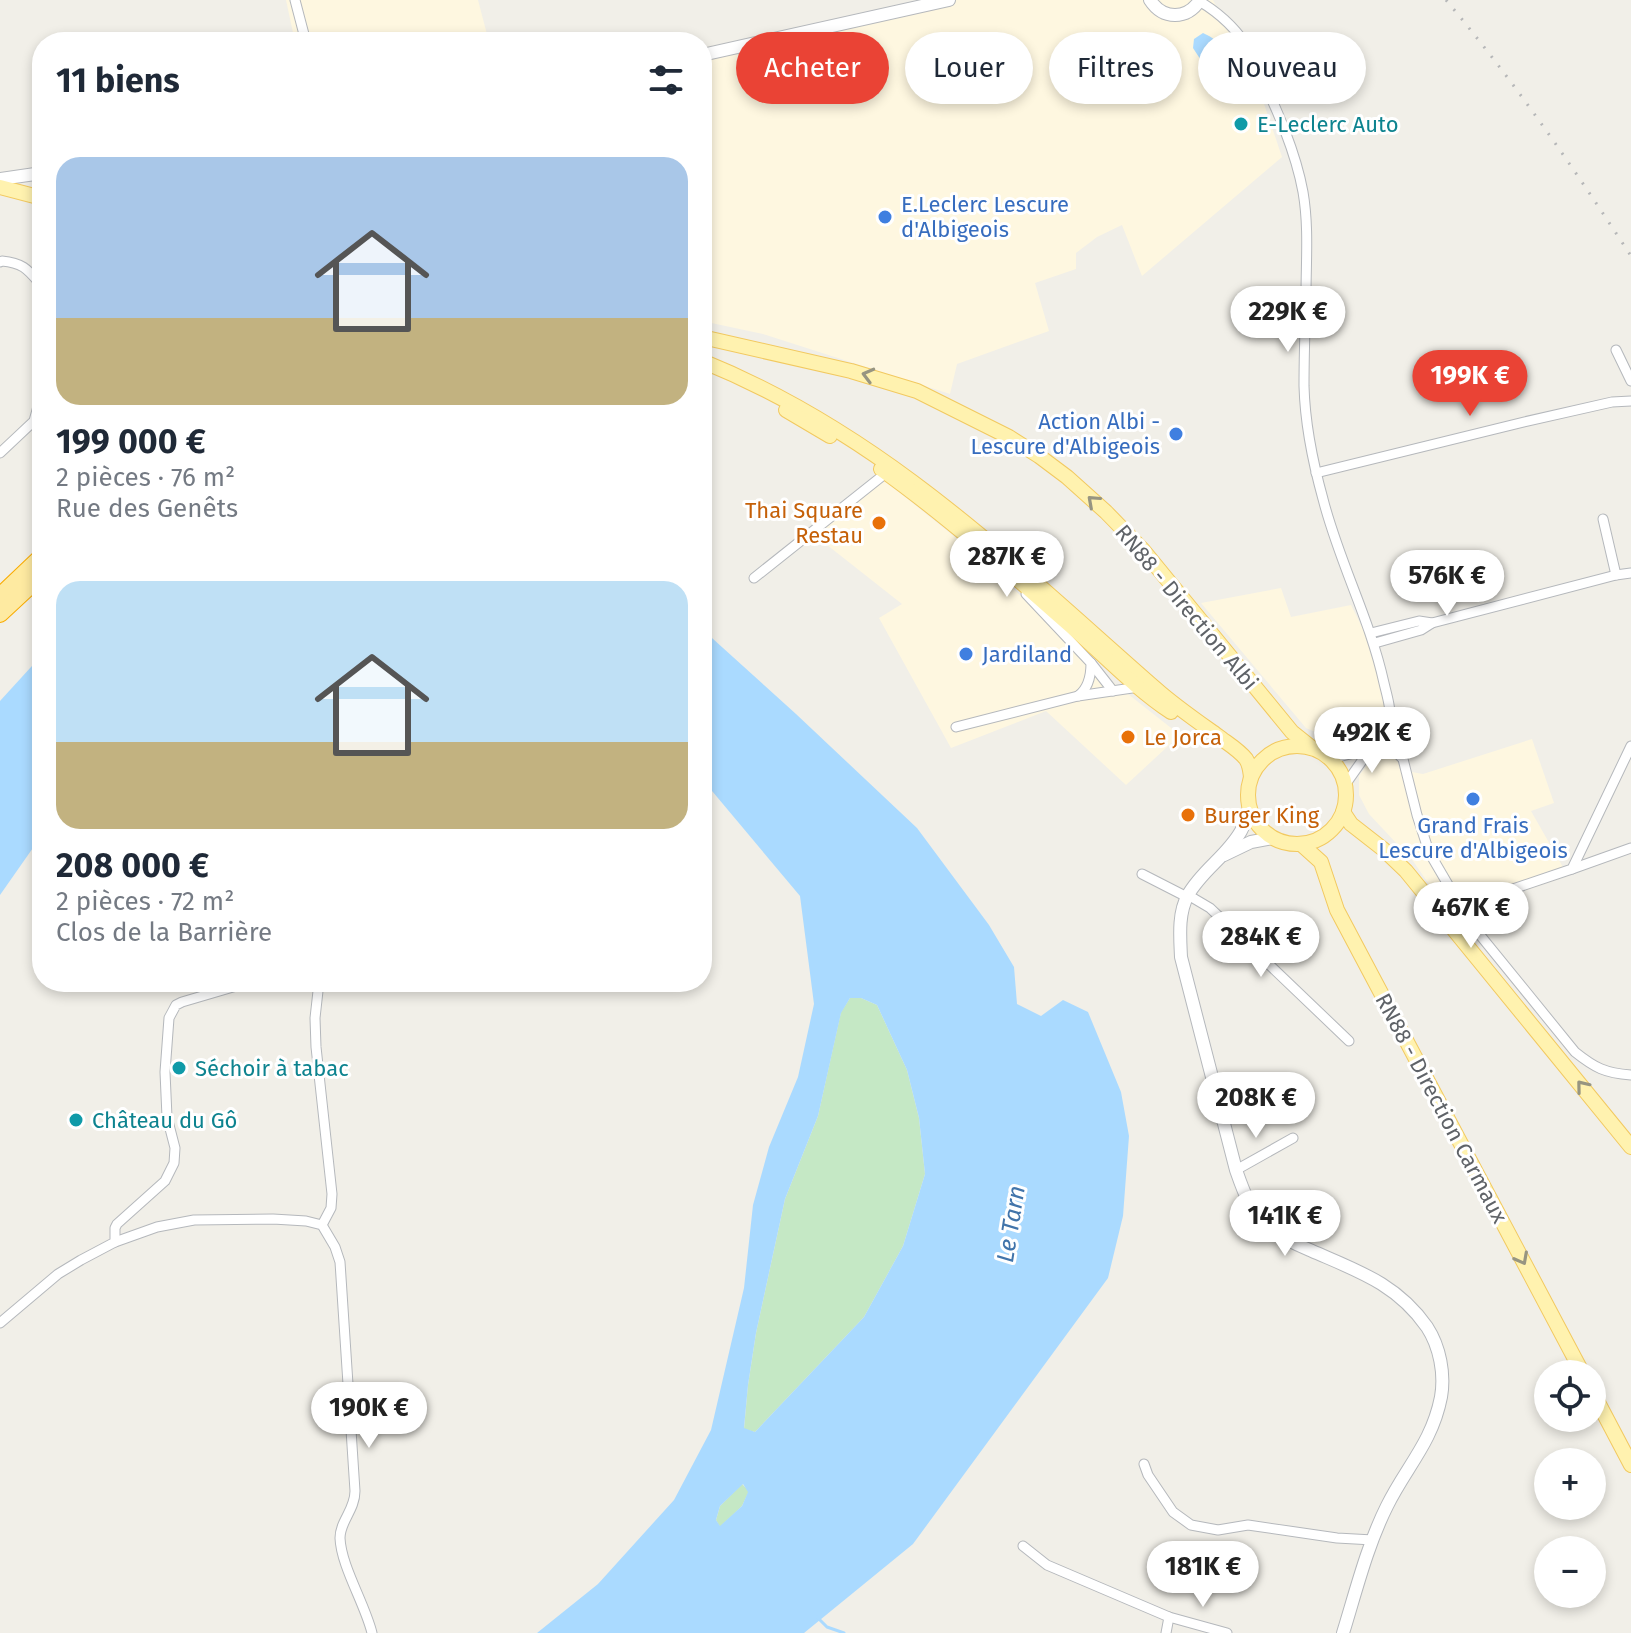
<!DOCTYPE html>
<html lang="fr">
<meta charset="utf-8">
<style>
:root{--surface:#fff;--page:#f2f2f3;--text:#1f2937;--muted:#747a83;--accent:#ea4335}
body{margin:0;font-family:"Fira Sans",sans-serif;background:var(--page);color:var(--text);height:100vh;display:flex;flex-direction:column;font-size:30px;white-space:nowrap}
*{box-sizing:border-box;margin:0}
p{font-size:26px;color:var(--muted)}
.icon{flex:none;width:44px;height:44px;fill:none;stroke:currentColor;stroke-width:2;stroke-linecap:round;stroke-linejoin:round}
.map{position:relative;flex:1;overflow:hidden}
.sheet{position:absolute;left:32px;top:32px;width:680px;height:960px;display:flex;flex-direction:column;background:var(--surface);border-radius:32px;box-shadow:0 4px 12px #0003}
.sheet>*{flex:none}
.banner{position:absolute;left:736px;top:32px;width:760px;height:72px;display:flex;gap:16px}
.fabs{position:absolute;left:1534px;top:1360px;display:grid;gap:16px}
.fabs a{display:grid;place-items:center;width:72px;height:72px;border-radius:50%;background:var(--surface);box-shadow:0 4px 12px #0003;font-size:40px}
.price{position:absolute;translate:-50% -68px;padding:0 18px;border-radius:28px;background:#fff;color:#222;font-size:26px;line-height:52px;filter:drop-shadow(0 2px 4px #0008)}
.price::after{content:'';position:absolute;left:50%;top:48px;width:24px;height:18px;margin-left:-12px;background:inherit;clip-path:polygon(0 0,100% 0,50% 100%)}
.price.selected{background:var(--accent);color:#fff}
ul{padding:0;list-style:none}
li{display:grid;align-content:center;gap:16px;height:424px;padding:0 24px}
li span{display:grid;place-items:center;height:248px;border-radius:24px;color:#555}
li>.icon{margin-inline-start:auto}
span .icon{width:144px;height:144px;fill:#fffc;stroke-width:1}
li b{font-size:34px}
h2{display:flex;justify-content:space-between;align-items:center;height:96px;padding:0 24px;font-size:34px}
.pill{padding:0 28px;border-radius:36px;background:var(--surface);box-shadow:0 4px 12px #0003;font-size:28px;line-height:72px}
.pill.selected{background:var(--accent);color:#fff}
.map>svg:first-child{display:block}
.commercial{fill:#fef7e0}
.green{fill:#c5e8c5}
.water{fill:#aadaff;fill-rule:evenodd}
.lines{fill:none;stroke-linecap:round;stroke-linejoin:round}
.stream{stroke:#aadaff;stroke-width:3}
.minor-casing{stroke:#b5b8bc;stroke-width:11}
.tertiary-casing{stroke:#b5b8bc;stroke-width:14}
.primary-casing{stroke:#f2c960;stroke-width:16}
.trunk-casing{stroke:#f9ab00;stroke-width:18}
.minor{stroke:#fff;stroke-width:9}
.tertiary{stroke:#fff;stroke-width:12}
.primary{stroke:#fff2af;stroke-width:14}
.trunk{stroke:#feeaa1;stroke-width:16}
.rail{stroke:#b6b7b8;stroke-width:3;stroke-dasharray:2 10;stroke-linecap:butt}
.oneway{stroke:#979581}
.culture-dot{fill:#0f9aa8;stroke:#fff;stroke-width:3}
.shop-dot{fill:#3f7fe0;stroke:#fff;stroke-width:3}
.food-dot{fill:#e8710a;stroke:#fff;stroke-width:3}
.labels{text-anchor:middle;stroke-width:6;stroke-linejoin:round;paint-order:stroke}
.culture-label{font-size:22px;fill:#0d838f;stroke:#fff;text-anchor:start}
.shop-label{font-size:22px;fill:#366cbe;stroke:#fff;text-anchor:start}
.food-label{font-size:22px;fill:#c56008;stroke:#fff;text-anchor:start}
.street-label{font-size:22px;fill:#5f6368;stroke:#fff}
.water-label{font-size:24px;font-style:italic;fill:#4174aa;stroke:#fff}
</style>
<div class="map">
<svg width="1631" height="1633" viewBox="0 0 1631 1633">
<rect width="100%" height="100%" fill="#f1efe8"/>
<g class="commercial">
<path d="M 286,0 L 478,0 L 489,42 L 295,42 Z"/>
<path d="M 928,0 L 1213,0 L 1257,83 L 1282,157 L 1142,276 L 1122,225 L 1097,237 L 1076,253 L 1076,269 L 1035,283 L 1049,331 L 957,364 L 950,394 L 763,334 L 702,321 L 702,48 Z"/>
<path d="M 884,480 L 976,554 L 1114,683 L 1180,735 L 1126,785 L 1046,711 L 951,748 L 879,618 L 902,604 L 822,541 L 820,530 Z"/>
<path d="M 1281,588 L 1291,617 L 1351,605 L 1369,641 L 1400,770 L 1423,774 L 1532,739 L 1554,803 L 1531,811 L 1568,876 L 1451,916 L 1413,861 L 1369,814 L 1359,795 L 1359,776 L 1375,754 L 1357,736 L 1332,739 L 1306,728 L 1201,603 Z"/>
</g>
<g class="green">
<path d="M 850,998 L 861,998 L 877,1005 L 907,1070 L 919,1118 L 925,1174 L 903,1246 L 864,1317 L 755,1432 L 744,1429 L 748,1385 L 756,1333 L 785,1199 L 818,1116 L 841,1012 Z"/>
<path d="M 742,1484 L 749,1491 L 742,1506 L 720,1527 L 716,1520 L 720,1506 Z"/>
</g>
<g class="water">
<path d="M 1203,33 C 1222,41 1238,61 1248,79 L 1246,84 L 1221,90 L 1215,88 L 1210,74 L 1193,48 L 1194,39 Z"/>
<path d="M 702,629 L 796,714 L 917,828 L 989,925 L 1014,967 L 1017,1004 L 1041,1016 L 1063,1000 L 1088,1012 L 1121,1092 L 1129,1136 L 1123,1216 L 1108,1278 L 913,1544 L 804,1633 L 537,1633 L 598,1584 L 674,1500 L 711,1430 L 744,1288 L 753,1205 L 769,1147 L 798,1077 L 814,1004 L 800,896 L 702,779 ZM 850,998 L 861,998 L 877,1005 L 907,1070 L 919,1118 L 925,1174 L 903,1246 L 864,1317 L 755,1432 L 744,1428 L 748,1385 L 756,1333 L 785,1199 L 818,1116 L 841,1013 ZM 743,1484 L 748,1492 L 742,1506 L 720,1526 L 716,1520 L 720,1506 Z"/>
<path d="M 42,655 L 42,835 L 0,895 L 0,701 Z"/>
</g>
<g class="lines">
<path class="stream" d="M 817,1617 L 827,1627 L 844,1633"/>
<defs>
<g id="minor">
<path d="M 295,0 L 306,42"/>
<path d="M 1199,1 C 1221,14 1237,29 1250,51 C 1270,96 1294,143 1303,192 C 1309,227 1306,261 1306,295 C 1305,325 1304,356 1304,386 C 1305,424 1313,463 1323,499 C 1339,562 1370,619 1384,683 C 1387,696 1392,710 1389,724 C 1385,750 1351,753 1330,759"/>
<path d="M 0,262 L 2,261 C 24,263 28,270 42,286"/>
<path d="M 1616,350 L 1631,381"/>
<path d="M 0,453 L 34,421 L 42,392"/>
<path d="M 1316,473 L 1524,422 L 1612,402 L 1631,401"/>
<path d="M 1603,519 L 1616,575"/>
<path d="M 754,578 L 886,473"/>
<path d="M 1026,594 L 1091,663 C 1091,675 1089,688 1078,696"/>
<path d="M 1432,623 L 1616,575 L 1631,573"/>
<path d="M 1371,633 L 1419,621 L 1432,623 L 1421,630 L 1375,643"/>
<path d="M 1091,663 L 1113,691"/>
<path d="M 956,727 L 1078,696 L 1139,687"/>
<path d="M 1380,741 L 1387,743 L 1403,759 L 1417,815 L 1429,852 L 1471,924 L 1575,1052 C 1595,1068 1605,1073 1631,1075"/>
<path d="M 1345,785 L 1371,748"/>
<path d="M 1572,869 L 1631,848"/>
<path d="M 1142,874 L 1187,897"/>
<path d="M 1188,895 L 1210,908 L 1349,1041"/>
<path d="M 1460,907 L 1572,869 L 1631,746"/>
<path d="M 319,982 L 315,1018 L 316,1047 L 332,1194 L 331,1208 L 322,1225"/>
<path d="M 1236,1170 L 1293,1138"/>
<path d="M 115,1242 L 157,1227 L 194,1220 L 273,1219 L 306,1221 L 322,1225 L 335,1247 L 340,1262 L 355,1491 C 355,1510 340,1521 340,1538 C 341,1566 365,1604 372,1633"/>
<path d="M 0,1323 L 58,1274 L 81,1260 L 115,1242 L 115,1228 L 117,1224 L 165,1181 L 174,1163 L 175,1148 L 167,1117 L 165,1072 L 169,1018 L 176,1005 L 182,1002 L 250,982"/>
<path d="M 1144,1464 L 1148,1475 L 1173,1512 L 1191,1525 L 1218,1530 L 1248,1525 L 1337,1538 L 1373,1540"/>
<path d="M 1023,1546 L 1047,1565 L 1169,1617 L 1227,1633"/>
<path d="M 1166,1633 L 1169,1617"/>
</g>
<g id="tertiary">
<path d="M 1150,0 C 1163,20 1187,20 1200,0"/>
<path d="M 702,55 L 949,0"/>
<path d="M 0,179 L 42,173"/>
<path d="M 1249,807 C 1247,815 1245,824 1241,831 C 1227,856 1202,870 1188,895 C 1178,913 1180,936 1181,957 L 1236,1170 C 1243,1190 1251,1214 1269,1228 C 1281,1238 1298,1245 1312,1251 C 1358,1271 1397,1284 1427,1327 C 1440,1347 1445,1374 1441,1397 C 1432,1443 1406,1467 1387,1506 C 1367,1546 1356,1591 1343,1633"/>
<path d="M 1224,855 L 1251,842 L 1273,838"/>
</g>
<g id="primary">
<path d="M 0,187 L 42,198"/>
<path d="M 702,337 L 851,371 L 917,391 L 1009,437 L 1039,456 L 1067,477 L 1106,512 L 1143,550 L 1292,732 L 1312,748"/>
<path d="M 702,361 C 883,434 1012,563 1156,689 C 1175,706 1197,721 1218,736 C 1227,743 1239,750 1246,759 C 1250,765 1250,770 1251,777"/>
<path d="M 786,410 L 830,436"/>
<path d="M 881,469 C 948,517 1012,574 1074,629 C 1106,657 1136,689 1171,712"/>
<circle cx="1297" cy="795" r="49"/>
<path d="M 1343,812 L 1351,824 L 1383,849 L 1406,871 L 1631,1147"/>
<path d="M 1301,844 L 1321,862 L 1337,910 L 1583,1374"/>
<path d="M 1592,1391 L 1631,1465"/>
</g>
<g id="trunk">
<path d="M 0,596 L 42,556"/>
<path d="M 0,614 L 42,575"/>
</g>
</defs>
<use href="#minor" class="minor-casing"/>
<use href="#tertiary" class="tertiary-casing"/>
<use href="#primary" class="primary-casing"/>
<use href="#trunk" class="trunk-casing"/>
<use href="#minor" class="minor"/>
<use href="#tertiary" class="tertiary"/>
<use href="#primary" class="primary"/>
<use href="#trunk" class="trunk"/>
<path class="rail" d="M 1446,0 C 1514,81 1573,167 1631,256"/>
</g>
<defs><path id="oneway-chevron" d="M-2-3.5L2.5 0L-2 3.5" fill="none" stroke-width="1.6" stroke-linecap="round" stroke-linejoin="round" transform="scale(2)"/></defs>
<g class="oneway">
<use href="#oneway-chevron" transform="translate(868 375) rotate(-165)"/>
<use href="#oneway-chevron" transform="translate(1093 501) rotate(-138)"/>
<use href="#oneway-chevron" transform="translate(1582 1086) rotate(-129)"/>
<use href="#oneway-chevron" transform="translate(1522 1259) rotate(62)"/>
</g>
<g class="culture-dot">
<circle cx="1241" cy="124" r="8"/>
<circle cx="179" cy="1068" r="8"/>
<circle cx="76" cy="1120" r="8"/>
</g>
<g class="shop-dot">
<circle cx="885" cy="217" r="8"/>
<circle cx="1176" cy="434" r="8"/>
<circle cx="966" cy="654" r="8"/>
<circle cx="1473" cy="799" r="8"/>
</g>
<g class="food-dot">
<circle cx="879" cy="523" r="8"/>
<circle cx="1128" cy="737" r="8"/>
<circle cx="1188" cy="815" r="8"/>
</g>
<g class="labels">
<g class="culture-label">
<text x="1257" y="132">E-Leclerc Auto</text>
<text x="195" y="1076">Séchoir à tabac</text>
<text x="92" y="1128">Château du Gô</text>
</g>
<g class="shop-label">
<text x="901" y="212">E.Leclerc Lescure<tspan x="901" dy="25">d'Albigeois</tspan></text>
<text x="1160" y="429" text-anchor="end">Action Albi -<tspan x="1160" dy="25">Lescure d'Albigeois</tspan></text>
<text x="982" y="662">Jardiland</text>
<text x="1473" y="833" text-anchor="middle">Grand Frais<tspan x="1473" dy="25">Lescure d'Albigeois</tspan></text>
</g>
<g class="food-label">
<text x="863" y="518" text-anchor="end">Thai Square<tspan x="863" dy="25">Restau</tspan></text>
<text x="1144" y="745">Le Jorca</text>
<text x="1204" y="823">Burger King</text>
</g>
<g class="street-label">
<text transform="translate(1187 607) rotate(50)" y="8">RN88 - Direction Albi</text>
<text transform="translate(1442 1108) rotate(62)" y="8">RN88 - Direction Carmaux</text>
</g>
<g class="water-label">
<text transform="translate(1011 1224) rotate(-81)" y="8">Le Tarn</text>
</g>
</g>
</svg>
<div class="fabs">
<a><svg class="icon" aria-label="locate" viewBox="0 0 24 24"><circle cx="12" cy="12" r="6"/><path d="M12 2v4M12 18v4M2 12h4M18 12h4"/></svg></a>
<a>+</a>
<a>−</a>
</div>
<b class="price" style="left:1288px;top:354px">229K €</b>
<b class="price selected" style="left:1470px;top:418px">199K €</b>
<b class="price" style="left:1007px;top:599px">287K €</b>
<b class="price" style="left:1447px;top:618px">576K €</b>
<b class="price" style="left:1372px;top:775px">492K €</b>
<b class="price" style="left:1471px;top:950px">467K €</b>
<b class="price" style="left:1261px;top:979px">284K €</b>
<b class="price" style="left:1256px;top:1140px">208K €</b>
<b class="price" style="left:1285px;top:1258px">141K €</b>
<b class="price" style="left:369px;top:1450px">190K €</b>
<b class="price" style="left:1203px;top:1609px">181K €</b>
<div class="banner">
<a class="pill selected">Acheter</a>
<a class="pill">Louer</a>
<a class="pill">Filtres</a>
<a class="pill">Nouveau</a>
</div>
<section class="sheet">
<h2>11 biens<svg class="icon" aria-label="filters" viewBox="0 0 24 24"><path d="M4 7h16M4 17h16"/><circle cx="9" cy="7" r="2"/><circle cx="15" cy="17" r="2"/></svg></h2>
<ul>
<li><span style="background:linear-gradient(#a9c7e8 65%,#c2b280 0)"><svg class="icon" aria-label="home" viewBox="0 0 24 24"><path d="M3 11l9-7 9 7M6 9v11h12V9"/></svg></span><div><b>199 000 €</b><p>2 pièces · 76 m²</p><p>Rue des Genêts</p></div></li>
<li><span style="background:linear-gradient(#bfe0f5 65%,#c2b280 0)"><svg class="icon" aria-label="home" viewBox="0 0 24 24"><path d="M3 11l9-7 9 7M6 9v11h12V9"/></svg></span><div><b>208 000 €</b><p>2 pièces · 72 m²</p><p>Clos de la Barrière</p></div></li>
</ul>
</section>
</div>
